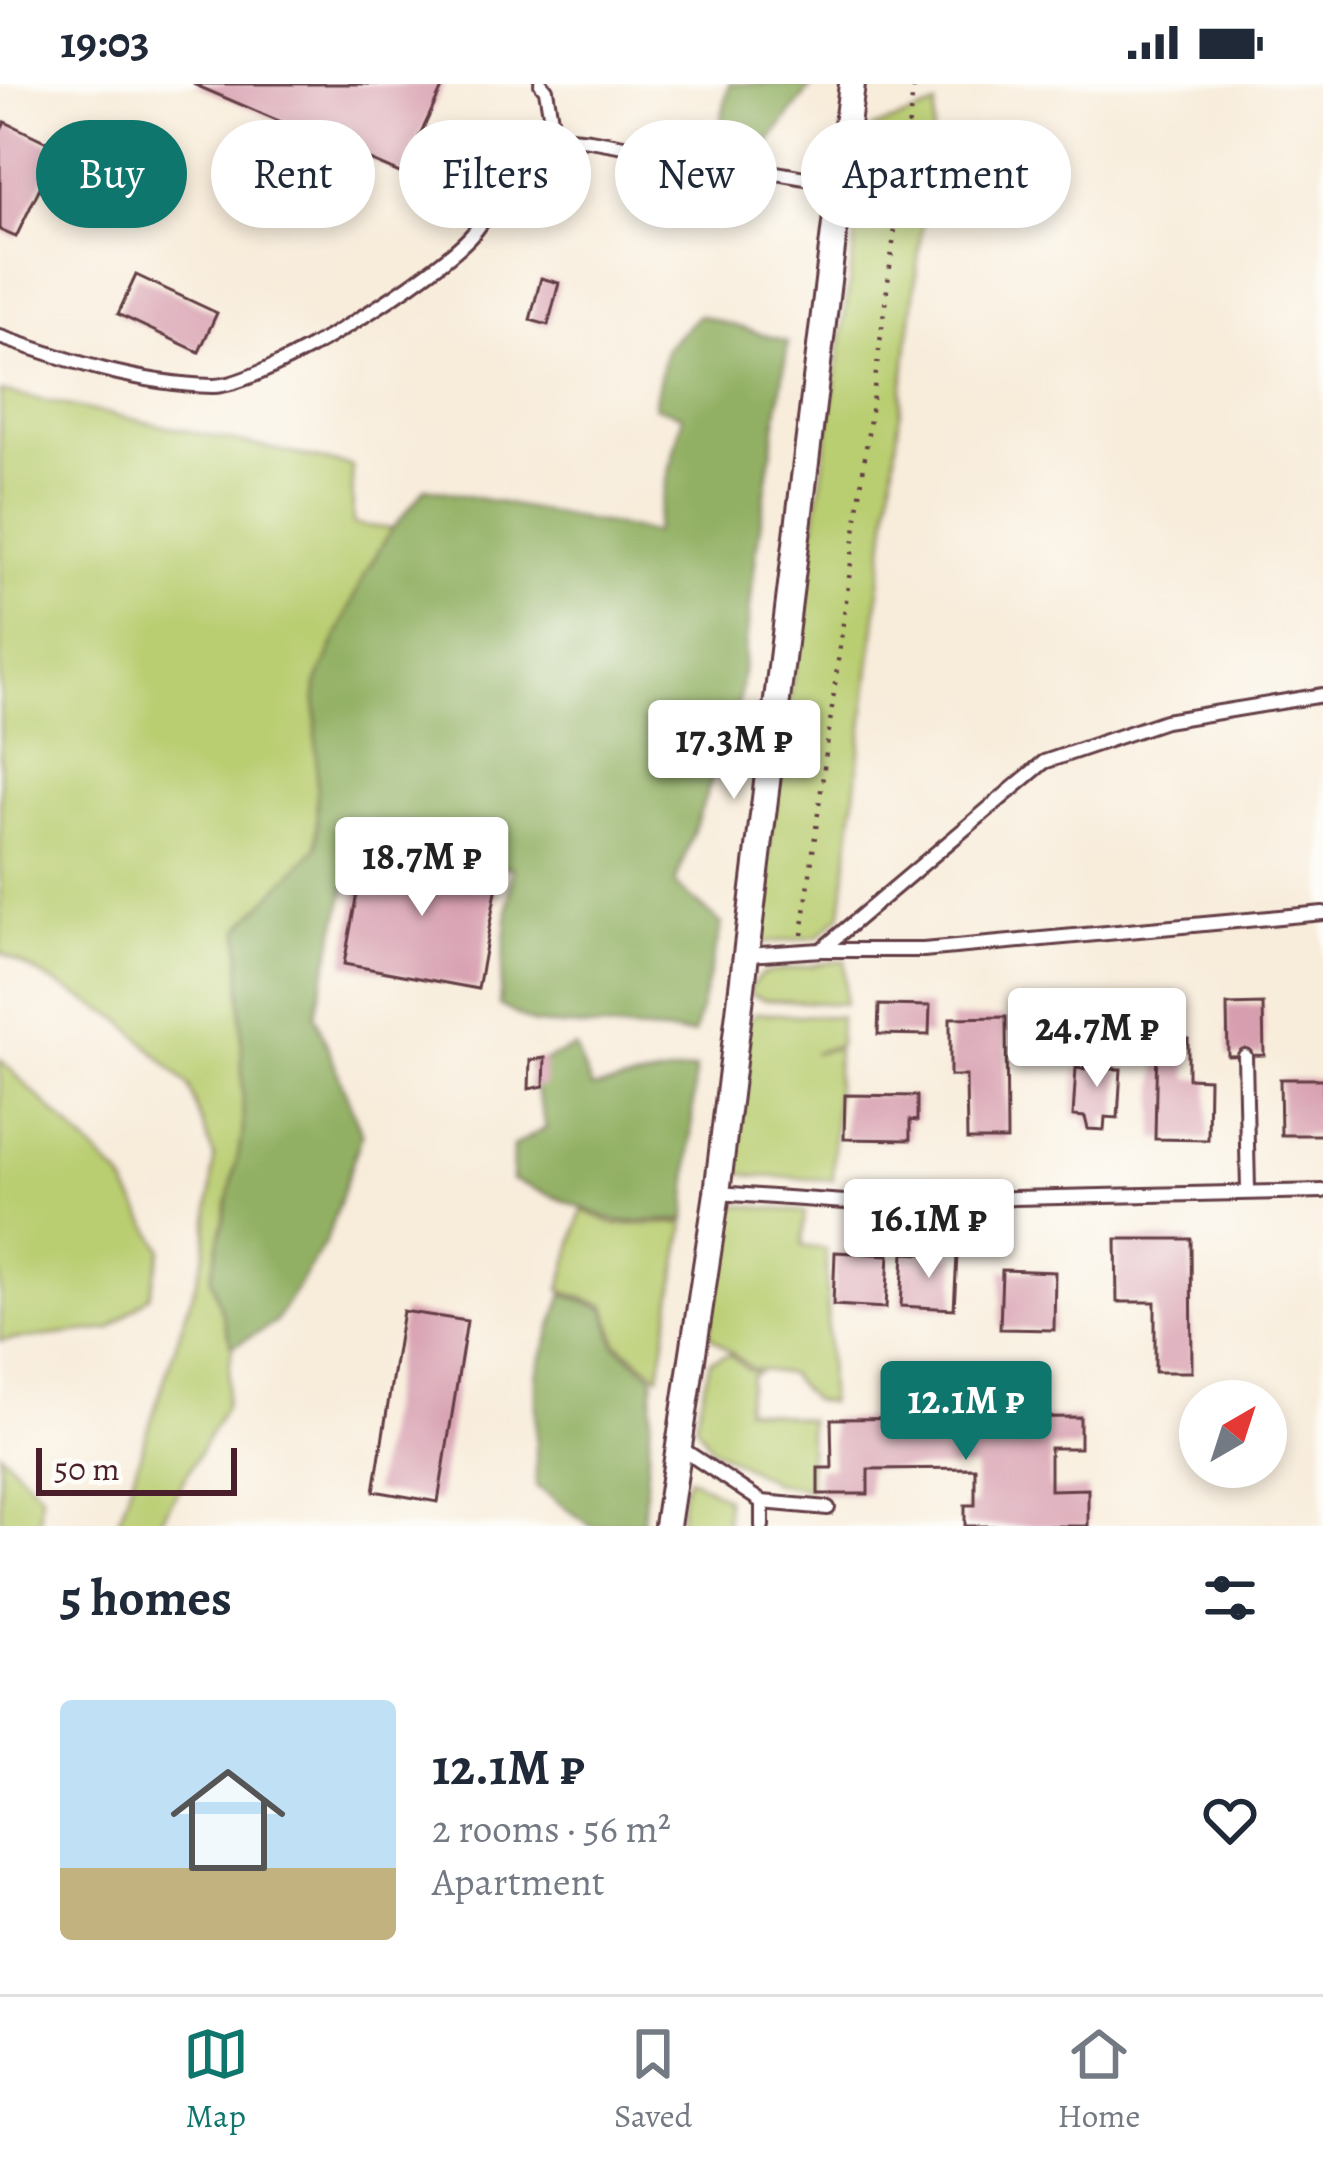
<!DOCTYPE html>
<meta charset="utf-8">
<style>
:root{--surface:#fff;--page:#f6f6f7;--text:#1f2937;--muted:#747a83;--line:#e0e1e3;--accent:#0f766e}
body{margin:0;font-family:Alegreya,serif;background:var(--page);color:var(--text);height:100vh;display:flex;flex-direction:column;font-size:45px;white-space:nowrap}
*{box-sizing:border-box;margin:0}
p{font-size:39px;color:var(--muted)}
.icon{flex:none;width:66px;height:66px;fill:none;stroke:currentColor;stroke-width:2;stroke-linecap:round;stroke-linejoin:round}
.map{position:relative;height:1442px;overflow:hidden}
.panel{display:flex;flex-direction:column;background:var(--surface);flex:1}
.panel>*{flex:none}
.top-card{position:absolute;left:36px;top:36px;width:1251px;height:108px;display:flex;gap:24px}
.needle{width:78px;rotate:39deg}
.tools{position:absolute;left:1179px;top:1296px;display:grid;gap:24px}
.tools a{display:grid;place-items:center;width:108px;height:108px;border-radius:50%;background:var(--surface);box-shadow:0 6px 18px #0003;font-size:60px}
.scale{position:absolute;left:36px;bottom:30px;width:201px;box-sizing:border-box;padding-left:12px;border:6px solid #4a1f2b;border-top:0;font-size:33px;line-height:42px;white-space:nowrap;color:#4a1f2b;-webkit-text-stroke:9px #fdfcf7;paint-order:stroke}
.price{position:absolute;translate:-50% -102px;padding:0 27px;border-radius:12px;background:#fff;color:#222;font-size:39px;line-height:78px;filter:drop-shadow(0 3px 6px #0008)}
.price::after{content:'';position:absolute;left:50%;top:72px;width:36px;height:27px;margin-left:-18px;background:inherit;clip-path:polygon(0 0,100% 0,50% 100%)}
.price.current{background:var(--accent);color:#fff}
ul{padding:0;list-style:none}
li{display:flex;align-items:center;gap:36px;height:300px;padding:0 60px}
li+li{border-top:3px solid var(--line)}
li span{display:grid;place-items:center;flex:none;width:336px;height:240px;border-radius:12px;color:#555}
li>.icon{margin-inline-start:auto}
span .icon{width:144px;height:144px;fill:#fffc;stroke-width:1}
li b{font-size:51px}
h2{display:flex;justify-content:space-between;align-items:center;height:144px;padding:0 60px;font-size:51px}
.pill{padding:0 42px;border-radius:54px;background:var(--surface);box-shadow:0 6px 18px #0003;font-size:42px;line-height:108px}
.pill.current{background:var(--accent);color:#fff}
.status{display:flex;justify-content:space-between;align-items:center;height:84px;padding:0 60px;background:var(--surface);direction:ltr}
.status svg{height:33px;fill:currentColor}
.tab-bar{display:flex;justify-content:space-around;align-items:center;height:168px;border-top:3px solid var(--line);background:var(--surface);font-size:33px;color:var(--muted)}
.tab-bar a{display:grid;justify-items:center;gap:6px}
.tab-bar .current{color:var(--accent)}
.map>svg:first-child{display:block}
.green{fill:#b9cd71;stroke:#82764e;stroke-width:3}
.forest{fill:#92b063;stroke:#6e6847;stroke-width:3}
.building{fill:#d79eaf}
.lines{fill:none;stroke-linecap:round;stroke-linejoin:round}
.lane-casing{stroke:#643e45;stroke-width:18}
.street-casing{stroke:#643e45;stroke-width:30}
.path{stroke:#643e45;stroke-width:4.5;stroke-dasharray:3 9;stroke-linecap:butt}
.lane{stroke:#fff;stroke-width:12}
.street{stroke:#fff;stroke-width:24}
</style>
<div class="status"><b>19:03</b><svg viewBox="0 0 49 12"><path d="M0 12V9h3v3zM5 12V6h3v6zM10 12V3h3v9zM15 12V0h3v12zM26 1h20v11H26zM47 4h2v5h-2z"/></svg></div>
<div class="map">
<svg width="1323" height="1442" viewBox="0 0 1323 1442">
<rect width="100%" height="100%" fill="#fdfcf7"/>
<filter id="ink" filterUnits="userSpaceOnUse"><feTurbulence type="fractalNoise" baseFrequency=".00833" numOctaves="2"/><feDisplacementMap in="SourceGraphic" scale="24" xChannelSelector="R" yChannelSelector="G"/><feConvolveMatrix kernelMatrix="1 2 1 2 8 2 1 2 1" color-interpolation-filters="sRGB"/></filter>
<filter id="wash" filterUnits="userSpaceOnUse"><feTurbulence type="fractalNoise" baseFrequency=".004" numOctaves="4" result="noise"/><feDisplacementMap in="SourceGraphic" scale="48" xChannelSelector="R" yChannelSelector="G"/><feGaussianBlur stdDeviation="2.7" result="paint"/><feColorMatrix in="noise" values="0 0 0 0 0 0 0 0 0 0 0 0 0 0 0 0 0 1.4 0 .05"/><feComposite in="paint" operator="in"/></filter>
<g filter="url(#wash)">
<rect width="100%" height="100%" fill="#f8ecda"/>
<g class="green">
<path d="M 936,22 L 841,830 L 818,853 L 755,860 L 871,45 Z"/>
<path d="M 0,307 L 352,382 L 353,440 L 392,445 L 363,493 L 316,601 L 317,763 L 240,844 L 243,1048 L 211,1193 L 232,1263 L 225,1323 L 158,1442 L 117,1442 L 205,1170 L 214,1073 L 189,1002 L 121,936 L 0,868 Z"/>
<path d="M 845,876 L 845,920 L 766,916 L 751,911 L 749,904 L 762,890 Z"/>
<path d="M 755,929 L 840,933 L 839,961 L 813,969 L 837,964 L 833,1096 L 754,1092 L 729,1085 L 746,941 Z"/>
<path d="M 0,975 L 121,1094 L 162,1165 L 150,1211 L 110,1245 L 0,1257 Z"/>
<path d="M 736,1121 L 805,1128 L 802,1162 L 826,1165 L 829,1319 L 812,1316 L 788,1290 L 751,1284 L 709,1251 L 722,1142 Z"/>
<path d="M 582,1126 L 616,1141 L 685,1139 L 659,1291 L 617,1259 L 606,1222 L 560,1206 Z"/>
<path d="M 729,1270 L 749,1286 L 758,1288 L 751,1292 L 745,1324 L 809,1336 L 809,1405 L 775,1399 L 712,1364 L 695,1339 L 710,1277 Z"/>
<path d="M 0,1368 L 41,1410 L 39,1442 L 0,1442 Z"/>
<path d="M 689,1393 L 726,1414 L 726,1442 L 679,1442 L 683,1406 Z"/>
</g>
<g class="forest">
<path d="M 729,0 L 813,0 L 760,70 L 716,61 Z"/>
<path d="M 699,231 L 788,258 L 756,469 L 740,614 L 675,800 L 722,840 L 694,950 L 534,940 L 499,921 L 512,784 L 357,757 L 315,931 L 362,1050 L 326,1157 L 275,1239 L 232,1263 L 211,1193 L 243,1048 L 240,844 L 317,763 L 316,601 L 363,493 L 392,445 L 426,404 L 654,449 L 683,331 L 654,322 L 666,264 Z"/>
<path d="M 575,963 L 592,1004 L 695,985 L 686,1136 L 618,1138 L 512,1096 L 513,1062 L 546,1044 L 530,983 Z"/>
<path d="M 563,1210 L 605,1225 L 615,1261 L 654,1292 L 643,1438 L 591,1442 L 536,1402 L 536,1291 Z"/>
</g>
<g id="blocks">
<g class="building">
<path d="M 193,0 L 444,0 L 402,90 Z"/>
<path d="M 5,38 L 59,64 L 16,153 L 0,146 L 0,48 Z"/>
<path d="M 136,191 L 217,229 L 199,268 L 118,230 Z"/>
<path d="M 541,194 L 559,199 L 548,241 L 530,236 Z"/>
<path d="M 365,765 L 499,790 L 478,905 L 344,880 Z"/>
<path d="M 1263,920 L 1264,971 L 1228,972 L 1227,921 Z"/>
<path d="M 879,921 L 930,922 L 929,951 L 878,950 Z"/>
<path d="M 1006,933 L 1007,1056 L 967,1056 L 966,992 L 950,992 L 950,934 Z"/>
<path d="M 1157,955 L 1188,955 L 1188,994 L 1209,995 L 1208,1056 L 1155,1055 Z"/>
<path d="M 1085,968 L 1113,970 L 1112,985 L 1121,985 L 1118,1034 L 1105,1033 L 1104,1046 L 1088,1045 L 1085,1033 L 1073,1032 L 1076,984 L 1084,985 Z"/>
<path d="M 545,974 L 544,1002 L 529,1005 L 530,976 Z"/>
<path d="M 1280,995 L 1323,995 L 1323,1051 L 1281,1051 Z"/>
<path d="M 845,1011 L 917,1012 L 917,1037 L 910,1036 L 910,1056 L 844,1055 Z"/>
<path d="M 1116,1155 L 1191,1155 L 1192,1288 L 1155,1288 L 1155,1218 L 1117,1218 Z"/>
<path d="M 835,1168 L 889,1171 L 886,1224 L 833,1221 Z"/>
<path d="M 904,1169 L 957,1172 L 954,1225 L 901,1222 Z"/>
<path d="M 1002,1186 L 1055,1188 L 1054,1246 L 1000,1245 Z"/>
<path d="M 403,1227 L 467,1237 L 438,1418 L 374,1407 Z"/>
<path d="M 1080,1333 L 1080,1364 L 1050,1364 L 1050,1406 L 1088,1405 L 1088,1442 L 965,1442 L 965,1421 L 975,1421 L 975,1384 L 868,1385 L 868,1410 L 818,1410 L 818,1384 L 832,1384 L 831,1335 Z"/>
</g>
</g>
</g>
<g filter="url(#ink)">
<use href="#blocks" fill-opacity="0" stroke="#643e45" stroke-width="3"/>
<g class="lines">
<defs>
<g id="lane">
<path d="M 541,0 L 546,6 L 554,53"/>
<path d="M 0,253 C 69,277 138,300 213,302 C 262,303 445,187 476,146 C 498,118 512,81 530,50 L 590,56 L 839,100"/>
<path d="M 821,866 L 1044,678 L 1165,637 L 1323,611"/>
<path d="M 747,871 L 821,866 L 923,866 L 1323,829"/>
<path d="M 1245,972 L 1248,1106"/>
<path d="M 718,1109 L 845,1118 L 1323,1107"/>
<path d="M 679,1363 L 762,1418 L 828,1424"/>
<path d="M 762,1442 L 762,1418"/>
</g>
<path id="street" d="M 667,1442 L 717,1109 L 852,0"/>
</defs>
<use href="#lane" class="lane-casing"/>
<use href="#street" class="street-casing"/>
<path class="path" d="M 802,851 L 914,0"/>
<use href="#lane" class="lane"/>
<use href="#street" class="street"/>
</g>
</g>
</svg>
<div class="tools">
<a><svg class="needle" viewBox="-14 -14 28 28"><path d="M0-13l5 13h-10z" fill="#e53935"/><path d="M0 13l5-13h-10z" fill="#747a83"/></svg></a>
</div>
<div class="scale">50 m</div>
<b class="price" style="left:734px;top:718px">17.3M ₽</b>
<b class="price" style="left:422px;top:835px">18.7M ₽</b>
<b class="price" style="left:1097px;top:1006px">24.7M ₽</b>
<b class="price" style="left:929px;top:1197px">16.1M ₽</b>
<b class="price current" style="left:966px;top:1379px">12.1M ₽</b>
<div class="top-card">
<a class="pill current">Buy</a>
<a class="pill">Rent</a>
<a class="pill">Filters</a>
<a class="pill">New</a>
<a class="pill">Apartment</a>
</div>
</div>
<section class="panel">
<h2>5 homes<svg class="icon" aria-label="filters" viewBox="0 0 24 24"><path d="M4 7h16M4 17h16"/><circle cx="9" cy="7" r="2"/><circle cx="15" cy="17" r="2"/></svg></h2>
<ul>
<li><span style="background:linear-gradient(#bfe0f5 70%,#c2b280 0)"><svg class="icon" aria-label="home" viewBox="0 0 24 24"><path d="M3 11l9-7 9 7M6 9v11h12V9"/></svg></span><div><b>12.1M ₽</b><p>2 rooms · 56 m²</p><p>Apartment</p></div><svg class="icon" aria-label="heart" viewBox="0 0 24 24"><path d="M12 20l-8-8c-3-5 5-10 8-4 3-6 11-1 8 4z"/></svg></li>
</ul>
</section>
<nav class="tab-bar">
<a class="current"><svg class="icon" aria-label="map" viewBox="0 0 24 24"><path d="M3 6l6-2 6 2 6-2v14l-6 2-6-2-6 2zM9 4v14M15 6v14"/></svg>Map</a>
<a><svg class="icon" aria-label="saved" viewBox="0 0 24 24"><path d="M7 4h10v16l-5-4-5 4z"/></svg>Saved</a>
<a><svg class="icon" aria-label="home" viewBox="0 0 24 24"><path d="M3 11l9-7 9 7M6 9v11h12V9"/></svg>Home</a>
</nav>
